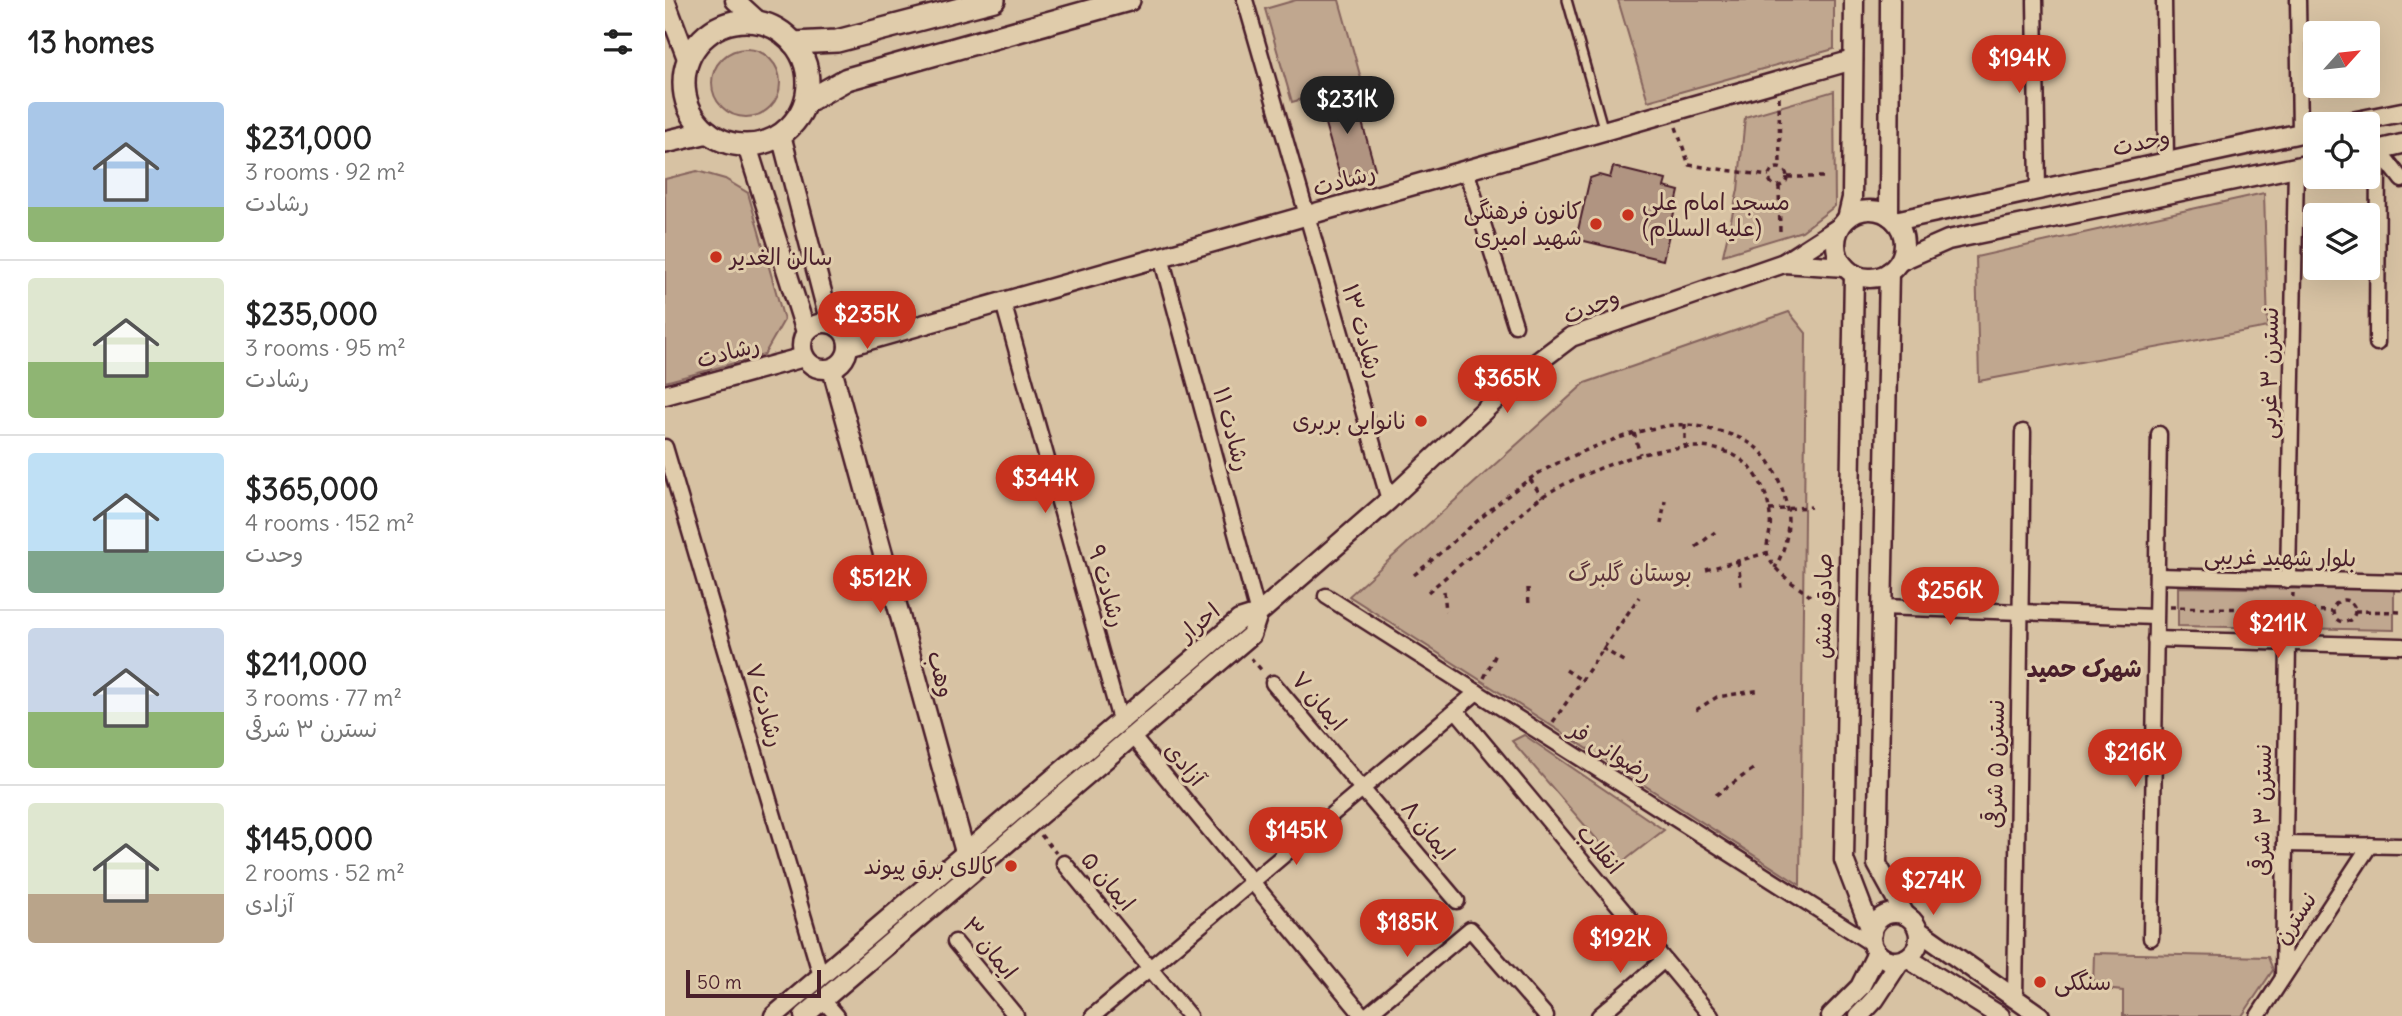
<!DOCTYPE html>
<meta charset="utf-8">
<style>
:root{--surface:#fff;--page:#f2f2f2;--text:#222;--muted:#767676;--line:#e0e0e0;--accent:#c8321e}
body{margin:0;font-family:Delius,"Playpen Sans Arabic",sans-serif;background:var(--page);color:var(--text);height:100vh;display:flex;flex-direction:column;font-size:26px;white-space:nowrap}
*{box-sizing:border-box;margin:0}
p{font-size:23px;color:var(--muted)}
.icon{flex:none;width:38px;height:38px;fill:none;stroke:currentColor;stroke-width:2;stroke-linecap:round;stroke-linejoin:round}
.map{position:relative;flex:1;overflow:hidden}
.sheet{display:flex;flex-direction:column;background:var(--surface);width:665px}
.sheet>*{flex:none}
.needle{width:46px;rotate:63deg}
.fabs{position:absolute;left:1638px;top:21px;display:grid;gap:14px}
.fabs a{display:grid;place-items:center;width:77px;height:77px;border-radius:7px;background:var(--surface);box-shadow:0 7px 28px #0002;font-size:35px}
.scale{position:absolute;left:21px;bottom:18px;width:135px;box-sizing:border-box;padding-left:7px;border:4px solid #4a1f2b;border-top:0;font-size:19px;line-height:24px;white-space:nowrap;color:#4a1f2b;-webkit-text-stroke:5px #e0ccab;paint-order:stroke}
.price{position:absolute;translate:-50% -60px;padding:0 16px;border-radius:24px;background:var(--accent);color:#fff;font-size:23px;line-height:46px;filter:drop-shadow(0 2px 4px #0008)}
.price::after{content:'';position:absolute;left:50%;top:42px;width:21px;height:16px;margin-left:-10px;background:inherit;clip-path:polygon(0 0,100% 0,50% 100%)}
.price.active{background:#222;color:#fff}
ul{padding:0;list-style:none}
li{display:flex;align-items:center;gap:21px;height:175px;padding:0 28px}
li+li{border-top:2px solid var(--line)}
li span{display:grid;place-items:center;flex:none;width:196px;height:140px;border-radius:7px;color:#555}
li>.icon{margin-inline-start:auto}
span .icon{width:84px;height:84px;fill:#fffc;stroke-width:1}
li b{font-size:30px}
h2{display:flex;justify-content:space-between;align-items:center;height:84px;padding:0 28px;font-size:30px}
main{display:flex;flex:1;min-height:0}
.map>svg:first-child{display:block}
.green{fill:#c0a78f;stroke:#85635d;stroke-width:2}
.building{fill:#b09481;stroke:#4a1f2b;stroke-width:2}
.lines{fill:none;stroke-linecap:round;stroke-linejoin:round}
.service-casing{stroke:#4a1f2b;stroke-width:12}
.minor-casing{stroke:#4a1f2b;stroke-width:19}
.tertiary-casing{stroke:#4a1f2b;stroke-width:23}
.secondary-casing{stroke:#4a1f2b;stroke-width:26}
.path{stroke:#4a1f2b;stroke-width:3.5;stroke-dasharray:5 5;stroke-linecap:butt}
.service{stroke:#e0ccab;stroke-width:7}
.minor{stroke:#e0ccab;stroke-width:14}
.tertiary{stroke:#e0ccab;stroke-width:18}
.secondary{stroke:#e0ccab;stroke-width:21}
.poi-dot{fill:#c8321e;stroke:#e0ccab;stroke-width:2.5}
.labels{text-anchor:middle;stroke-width:6;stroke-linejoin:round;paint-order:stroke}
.street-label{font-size:23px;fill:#4a1f2b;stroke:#e0ccab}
.poi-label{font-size:23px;fill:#4a1f2b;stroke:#e0ccab;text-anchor:start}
.park-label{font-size:23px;fill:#5c333a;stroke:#e0ccab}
.neighbourhood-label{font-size:24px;font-weight:bold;fill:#4a1f2b;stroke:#e0ccab}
</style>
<main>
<section class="sheet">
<h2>13 homes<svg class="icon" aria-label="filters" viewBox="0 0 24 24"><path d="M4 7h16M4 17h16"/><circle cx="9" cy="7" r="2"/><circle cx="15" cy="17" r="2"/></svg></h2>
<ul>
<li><span style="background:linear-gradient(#a9c7e8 75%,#8fb573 0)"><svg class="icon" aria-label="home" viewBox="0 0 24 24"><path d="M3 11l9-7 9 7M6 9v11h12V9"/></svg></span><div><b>$231,000</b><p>3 rooms · 92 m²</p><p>رشادت</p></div></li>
<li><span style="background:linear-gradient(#dfe7d0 60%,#8fb573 0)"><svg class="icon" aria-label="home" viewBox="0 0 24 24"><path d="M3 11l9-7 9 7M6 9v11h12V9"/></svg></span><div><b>$235,000</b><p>3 rooms · 95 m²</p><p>رشادت</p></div></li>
<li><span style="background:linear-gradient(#bfe0f5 70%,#7fa58c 0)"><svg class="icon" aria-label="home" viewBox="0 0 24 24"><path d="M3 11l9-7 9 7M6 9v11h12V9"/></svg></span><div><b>$365,000</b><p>4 rooms · 152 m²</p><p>وحدت</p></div></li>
<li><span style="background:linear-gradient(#c9d6e8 60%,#8fb573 0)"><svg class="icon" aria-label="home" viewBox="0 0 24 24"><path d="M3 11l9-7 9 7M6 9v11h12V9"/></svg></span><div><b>$211,000</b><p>3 rooms · 77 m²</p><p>نسترن ۳ شرقی</p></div></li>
<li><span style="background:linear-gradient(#dfe7d0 65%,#b9a48a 0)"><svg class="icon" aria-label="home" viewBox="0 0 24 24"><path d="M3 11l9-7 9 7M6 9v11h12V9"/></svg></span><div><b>$145,000</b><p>2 rooms · 52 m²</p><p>آزادی</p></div></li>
</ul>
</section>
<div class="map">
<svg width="1737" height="1016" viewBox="0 0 1737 1016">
<rect width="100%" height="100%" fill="#d7c2a3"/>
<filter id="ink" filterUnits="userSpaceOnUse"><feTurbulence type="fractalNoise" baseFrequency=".0143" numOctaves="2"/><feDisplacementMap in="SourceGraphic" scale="14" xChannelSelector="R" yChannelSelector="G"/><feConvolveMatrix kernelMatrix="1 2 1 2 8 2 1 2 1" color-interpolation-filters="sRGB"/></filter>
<g filter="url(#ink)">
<g class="green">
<path d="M 631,0 L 674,0 L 697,82 L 627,102 L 600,9 Z"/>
<path d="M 953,0 L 1169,0 L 1169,49 L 983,101 Z"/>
<circle cx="81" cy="83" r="34"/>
<path d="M 1169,91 L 1170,206 L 1137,231 L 1058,255 L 1073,190 L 1080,117 Z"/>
<path d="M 32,171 L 60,179 L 83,193 L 119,320 L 99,355 L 0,382 L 0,179 Z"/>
<path d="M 1599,193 L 1603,327 L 1314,381 L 1311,257 Z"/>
<path d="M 1124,312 L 1141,333 L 1135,885 L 684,596 L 920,383 Z"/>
<path d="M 1513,587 L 1729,590 L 1729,630 L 1513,626 Z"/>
<path d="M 859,735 L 999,830 L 954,865 L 847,741 Z"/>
<path d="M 1429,953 L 1603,957 L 1608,970 L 1577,1016 L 1458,1016 L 1458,991 L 1428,988 Z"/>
</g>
<g class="building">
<path d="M 689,93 L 710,169 L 676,179 L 654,103 Z"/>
<path d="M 948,167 L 1001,180 L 999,187 L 1014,191 L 998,260 L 911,239 L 925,178 L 934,175 L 945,178 Z"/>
</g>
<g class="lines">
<defs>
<path id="service" d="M 902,0 L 939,131"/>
<g id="minor">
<path d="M 580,0 L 724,500"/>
<path d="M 1370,0 L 1373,190"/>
<path d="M 1499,0 L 1501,161"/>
<path d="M 1633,0 L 1635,133"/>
<path d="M 1713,149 L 1737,180"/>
<path d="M 801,170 L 850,325"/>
<path d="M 496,257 L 593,614"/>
<path d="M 338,302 L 455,720"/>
<path d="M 1712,343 L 1713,149"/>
<path d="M 0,447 L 156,976"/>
<path d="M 1492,576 L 1737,582"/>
<path d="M 1623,580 L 1631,167"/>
<path d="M 661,596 L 1207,944"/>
<path d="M 1217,607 L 1490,617"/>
<path d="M 1490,639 L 1737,646"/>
<path d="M 608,683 L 792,901"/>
<path d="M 791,710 L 1046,1016"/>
<path d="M 467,736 L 698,1016"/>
<path d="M 1620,844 L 1737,846"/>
<path d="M 399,863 L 524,1016"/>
<path d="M 1486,938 L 1494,434"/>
<path d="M 290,942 L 351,1016"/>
<path d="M 1618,977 L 1623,643"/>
<path d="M 158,1000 L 172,1016"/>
<path d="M 1350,1000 L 1358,432"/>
<path d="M 428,1016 L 812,692"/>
<path d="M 701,1016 L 805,929 L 881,1016"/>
<path d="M 934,1016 L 999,960"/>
<path d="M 1593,1016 L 1705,845"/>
</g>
<g id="tertiary">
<path d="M 0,0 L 23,61"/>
<path d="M 70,0 L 94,22"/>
<path d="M 1677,124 L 1737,112"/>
<path d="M 116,135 L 165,323"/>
<path d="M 82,146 L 141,332"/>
<path d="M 1703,152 L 1737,144"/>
<circle cx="1205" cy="244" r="34"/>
<path d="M 1224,216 L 1225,0"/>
<path d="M 1182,219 L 1187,198 L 1189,0"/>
<path d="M 1230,221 L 1650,130"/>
<path d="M 1235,261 L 1283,240 L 1650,163"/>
<path d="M 1119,263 L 1180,267"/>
<path d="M 1224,272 L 1212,864 L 1240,915"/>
<path d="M 1189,274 L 1179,860 L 1207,933"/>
<circle cx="160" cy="346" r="23"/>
<path d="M 183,346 L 1188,60"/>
<path d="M 167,369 L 300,852 L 307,859"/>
<path d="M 0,395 L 139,357"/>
<circle cx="1230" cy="937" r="24"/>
<path d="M 1254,931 L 1375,1016"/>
<path d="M 1242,958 L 1335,1016"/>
<path d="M 109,1016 L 574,620 L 593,614 L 724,500 L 861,371 L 906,337 L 1119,263 L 1175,227"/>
<path d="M 139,1016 L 586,635 L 593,614"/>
<path d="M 1166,1016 L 1195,987 L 1212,953"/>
<path d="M 1194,1016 L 1210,999 L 1235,961"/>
</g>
<g id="secondary">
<circle cx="81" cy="83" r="62"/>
<path d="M 128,43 L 172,41 L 329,0"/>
<path d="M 141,102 L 182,79 L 464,0"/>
<path d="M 0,142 L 43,132"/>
</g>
</defs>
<use href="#service" class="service-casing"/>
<use href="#minor" class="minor-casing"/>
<use href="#tertiary" class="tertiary-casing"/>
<use href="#secondary" class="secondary-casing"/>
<g class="path">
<path d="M 1114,97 L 1115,167"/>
<path d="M 1011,127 L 1024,165 L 1104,176"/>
<circle cx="1113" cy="177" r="9"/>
<path d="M 1123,177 L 1161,177"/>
<path d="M 1114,186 L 1115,232"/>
<path d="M 1020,424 L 1020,446"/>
<path d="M 969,433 L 975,454"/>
<path d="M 865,479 L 877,497"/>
<path d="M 1104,510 L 1146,507"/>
<path d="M 996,524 L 1000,501"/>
<path d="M 1031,547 L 1050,532"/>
<path d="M 1073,561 L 1076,586"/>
<path d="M 1041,570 L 1101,553"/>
<path d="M 749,575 C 787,544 824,509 863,480 C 894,458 985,421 1022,425 C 1031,425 1040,428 1048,430 C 1073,435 1095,444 1108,468 C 1126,503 1129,533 1110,568"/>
<path d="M 863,588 L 864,606"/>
<path d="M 779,591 L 781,611"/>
<path d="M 763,592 C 789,570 815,548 841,527 C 853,517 865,504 878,496 C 924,468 1045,417 1087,470 C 1100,486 1107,509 1105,530 C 1104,538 1100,548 1103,556 C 1111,574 1130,584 1145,596"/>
<circle cx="1679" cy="611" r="11"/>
<path d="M 1505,607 L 1667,611"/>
<path d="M 1690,611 L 1737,612"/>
<path d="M 1626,627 L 1628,593"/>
<path d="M 937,648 L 960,662"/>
<path d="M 586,658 L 599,673"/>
<path d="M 901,670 L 916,680"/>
<path d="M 819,678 L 831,654"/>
<path d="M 1031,710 L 1052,697 L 1096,690"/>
<path d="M 888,722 L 974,597"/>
<path d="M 949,760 L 958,742"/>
<path d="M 1051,795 L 1091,767"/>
<path d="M 376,835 L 391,853"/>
</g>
<use href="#service" class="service"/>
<use href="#minor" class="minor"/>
<use href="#tertiary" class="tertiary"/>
<use href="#secondary" class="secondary"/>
</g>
</g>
<g class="poi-dot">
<circle cx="963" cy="215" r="7"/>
<circle cx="931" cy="224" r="7"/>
<circle cx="51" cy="257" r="7"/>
<circle cx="756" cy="421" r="7"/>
<circle cx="346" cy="866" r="7"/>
<circle cx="1375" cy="982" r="7"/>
</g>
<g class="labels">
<g class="street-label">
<text transform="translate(1476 142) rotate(-12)" y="8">وحدت</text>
<text transform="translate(679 180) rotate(-16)" y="8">رشادت</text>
<text transform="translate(926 306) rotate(-22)" y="8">وحدت</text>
<text transform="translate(698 331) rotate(74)" y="8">رشادت ۱۳</text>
<text transform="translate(63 352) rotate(-15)" y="8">رشادت</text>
<text transform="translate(1604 373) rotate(-89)" y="8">نسترن ۳ غربی</text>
<text transform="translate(567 429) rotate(75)" y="8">رشادت ۱۱</text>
<text transform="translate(1615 557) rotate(1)" y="8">بلوار شهید غریبی</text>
<text transform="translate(442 586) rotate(74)" y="8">رشادت ۹</text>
<text transform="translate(1158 606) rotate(-89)" y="8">صادق منش</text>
<text transform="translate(534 622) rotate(-40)" y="8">احرار</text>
<text transform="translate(276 674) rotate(75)" y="8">وهب</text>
<text transform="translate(654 701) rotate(49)" y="8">ایمان ۷</text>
<text transform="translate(100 705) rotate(74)" y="8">رشادت ۷</text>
<text transform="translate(946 751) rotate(32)" y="8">رضوانی فر</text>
<text transform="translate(520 764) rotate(50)" y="8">آزادی</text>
<text transform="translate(1330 764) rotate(-89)" y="8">نسترن ۵ شرقی</text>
<text transform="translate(1597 810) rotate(-89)" y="8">نسترن ۳ شرقی</text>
<text transform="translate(763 830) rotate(51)" y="8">ایمان ۸</text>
<text transform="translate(935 849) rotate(50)" y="8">انقلاب</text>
<text transform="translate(443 881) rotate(50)" y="8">ایمان ۵</text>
<text transform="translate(1630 918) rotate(-56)" y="8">نسترن</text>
<text transform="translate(325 948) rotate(51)" y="8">ایمان ۳</text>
</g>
<g class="poi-label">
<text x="977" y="210">مسجد امام علی<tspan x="977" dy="26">(علیه السلام)</tspan></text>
<text x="917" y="219" text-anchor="end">کانون فرهنگی<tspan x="917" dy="26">شهید امیری</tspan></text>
<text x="65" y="265">سالن الغدیر</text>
<text x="742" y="429" text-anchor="end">نانوایی بربری</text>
<text x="332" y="874" text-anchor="end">کالای برق پیوند</text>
<text x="1389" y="990">سنگکی</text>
</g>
<g class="park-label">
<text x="965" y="581">بوستان گلبرگ</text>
</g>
<g class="neighbourhood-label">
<text x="1419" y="677">شهرک حمید</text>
</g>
</g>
</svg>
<div class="fabs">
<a><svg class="needle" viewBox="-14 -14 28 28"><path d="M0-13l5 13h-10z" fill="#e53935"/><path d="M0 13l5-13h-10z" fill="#767676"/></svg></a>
<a><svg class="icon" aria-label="locate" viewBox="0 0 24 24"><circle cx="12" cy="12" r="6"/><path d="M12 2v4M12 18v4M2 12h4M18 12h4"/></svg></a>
<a><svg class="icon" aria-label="layers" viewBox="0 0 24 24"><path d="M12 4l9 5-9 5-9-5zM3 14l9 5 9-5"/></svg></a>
</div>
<div class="scale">50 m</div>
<b class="price" style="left:1354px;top:95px">$194K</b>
<b class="price active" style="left:682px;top:136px">$231K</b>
<b class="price" style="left:202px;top:351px">$235K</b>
<b class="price" style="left:842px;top:415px">$365K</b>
<b class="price" style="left:380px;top:515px">$344K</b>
<b class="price" style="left:215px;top:615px">$512K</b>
<b class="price" style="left:1285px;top:627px">$256K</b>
<b class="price" style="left:1613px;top:660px">$211K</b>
<b class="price" style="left:1470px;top:789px">$216K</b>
<b class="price" style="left:631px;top:867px">$145K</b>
<b class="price" style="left:1268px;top:917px">$274K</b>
<b class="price" style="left:742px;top:959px">$185K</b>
<b class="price" style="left:955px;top:975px">$192K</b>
</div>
</main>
